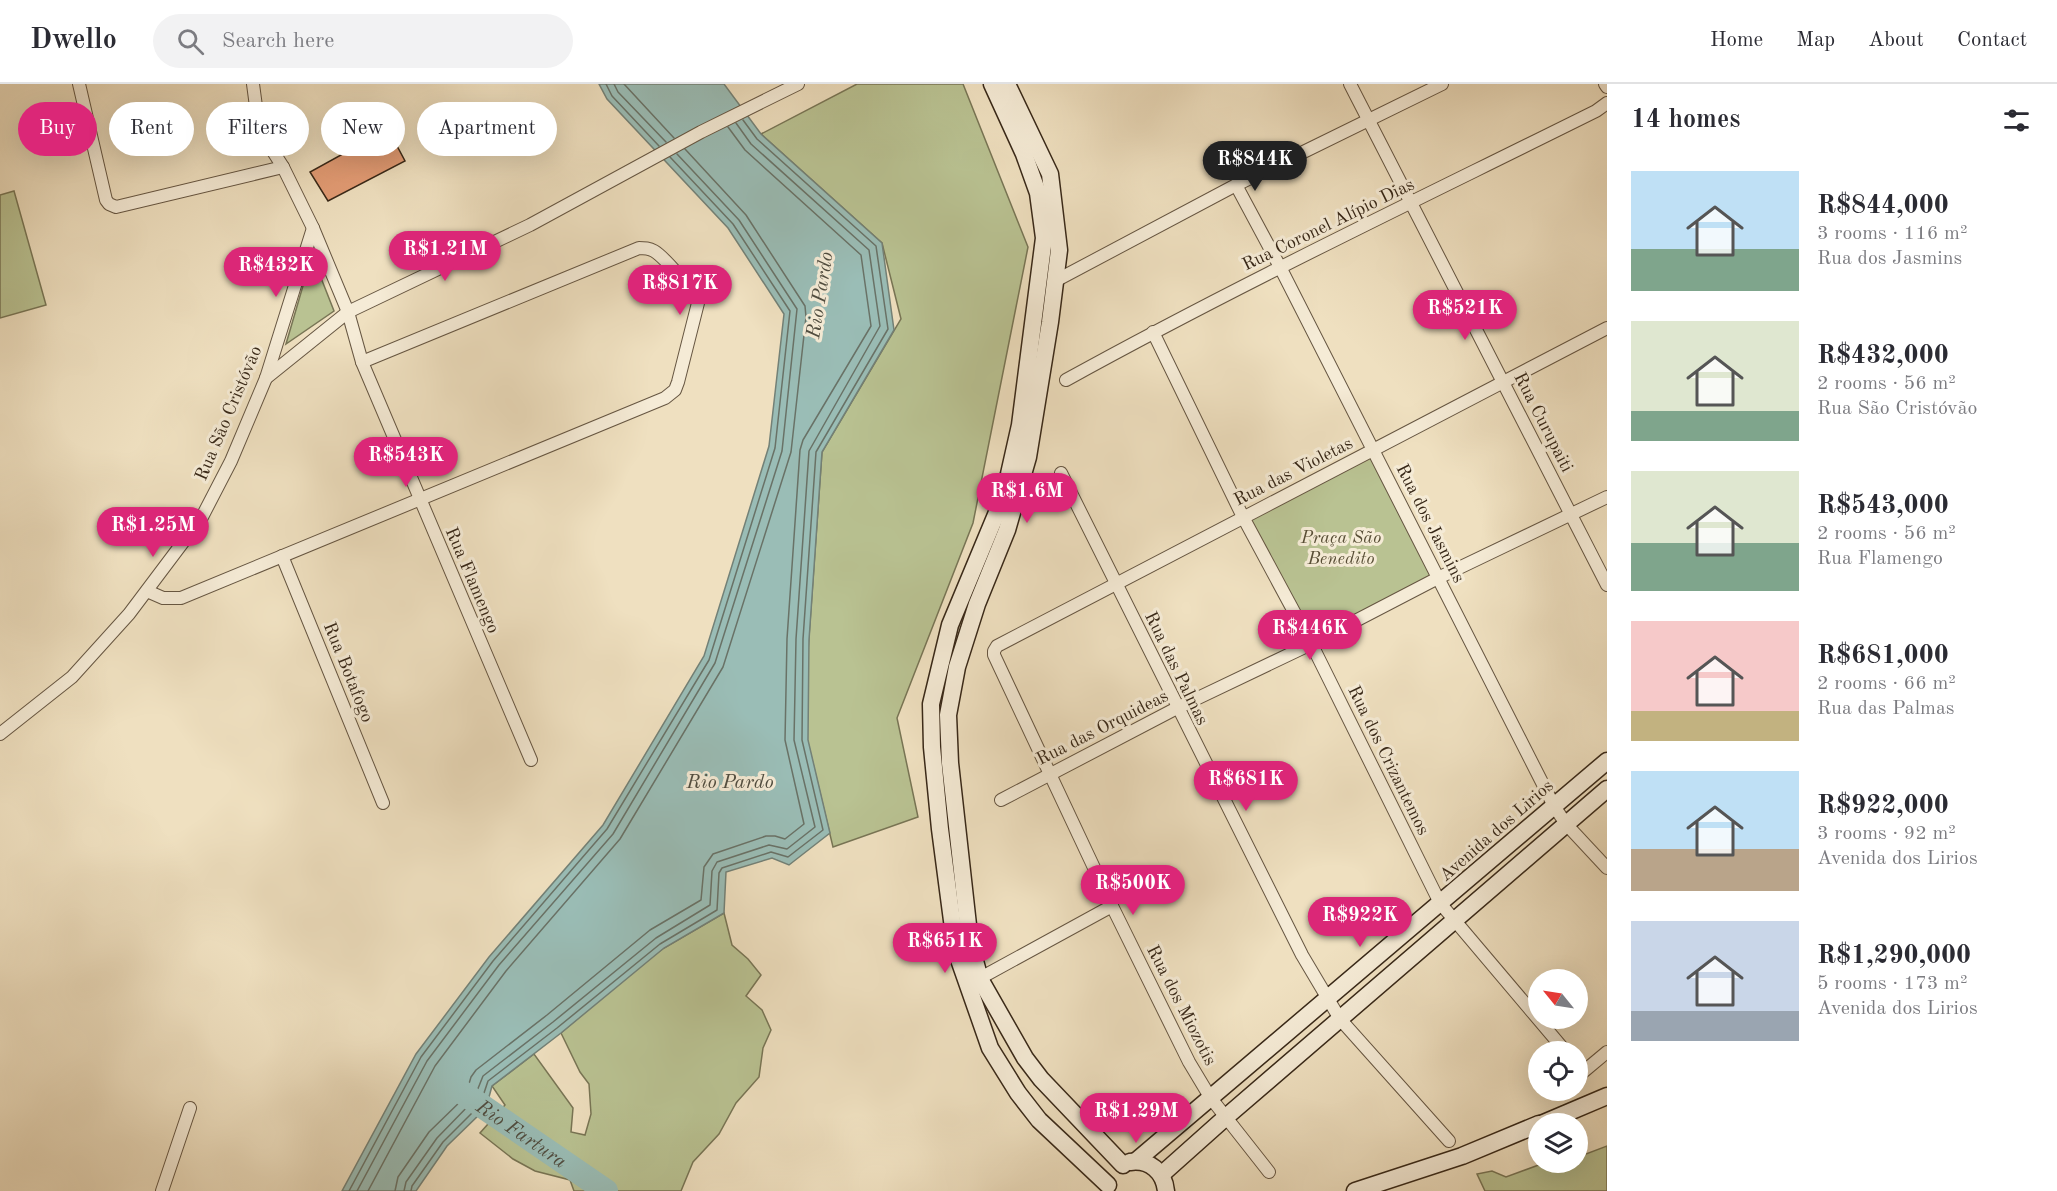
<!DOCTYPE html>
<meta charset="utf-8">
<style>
:root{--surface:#fff;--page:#f2f2f3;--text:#2b2b33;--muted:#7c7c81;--line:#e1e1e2;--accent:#db2777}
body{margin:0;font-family:"Old Standard TT",serif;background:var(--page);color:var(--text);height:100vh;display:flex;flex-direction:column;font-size:22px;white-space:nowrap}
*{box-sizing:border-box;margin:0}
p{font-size:20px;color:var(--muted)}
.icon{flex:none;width:33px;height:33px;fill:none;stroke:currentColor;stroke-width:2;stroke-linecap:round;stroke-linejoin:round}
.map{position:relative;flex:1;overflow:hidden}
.details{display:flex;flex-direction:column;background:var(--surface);width:450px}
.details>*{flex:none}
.banner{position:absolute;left:18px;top:18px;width:570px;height:54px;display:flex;gap:12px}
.needle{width:39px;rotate:300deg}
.tools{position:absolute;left:1528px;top:885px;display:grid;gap:12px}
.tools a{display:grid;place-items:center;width:60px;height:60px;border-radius:50%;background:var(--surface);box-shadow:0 6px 24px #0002;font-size:30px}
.price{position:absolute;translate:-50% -51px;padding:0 14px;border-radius:21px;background:var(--accent);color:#fff;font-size:20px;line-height:39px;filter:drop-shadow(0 2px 3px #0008)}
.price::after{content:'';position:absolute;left:50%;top:36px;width:18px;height:14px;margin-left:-9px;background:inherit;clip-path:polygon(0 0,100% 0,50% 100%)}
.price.current{background:#222;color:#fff}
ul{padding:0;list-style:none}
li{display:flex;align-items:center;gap:18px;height:150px;padding:0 24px}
li span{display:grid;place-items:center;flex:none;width:168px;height:120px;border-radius:0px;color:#555}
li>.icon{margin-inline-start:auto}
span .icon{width:72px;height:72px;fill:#fffc;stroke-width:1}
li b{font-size:26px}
h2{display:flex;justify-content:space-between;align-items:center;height:72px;padding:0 24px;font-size:26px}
.chip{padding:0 21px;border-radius:27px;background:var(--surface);box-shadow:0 6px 24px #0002;font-size:21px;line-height:54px}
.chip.current{background:var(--accent);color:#fff}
header{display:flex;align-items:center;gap:36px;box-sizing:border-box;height:84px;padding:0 30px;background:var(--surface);border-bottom:2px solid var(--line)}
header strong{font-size:28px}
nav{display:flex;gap:33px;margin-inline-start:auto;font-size:21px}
.search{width:420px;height:54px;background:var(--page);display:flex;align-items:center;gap:15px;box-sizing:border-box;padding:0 21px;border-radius:33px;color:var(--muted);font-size:22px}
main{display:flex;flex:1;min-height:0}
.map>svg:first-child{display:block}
.green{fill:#b9c292;stroke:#787555;stroke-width:1.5}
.water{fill:#9abdb6;stroke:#738177;stroke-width:1.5}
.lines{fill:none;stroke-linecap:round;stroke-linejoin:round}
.shore{stroke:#697267;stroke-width:1.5}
.river{stroke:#9abdb6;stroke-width:24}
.building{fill:#e39c75;stroke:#382818;stroke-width:1.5}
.street-casing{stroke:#665642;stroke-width:14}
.secondary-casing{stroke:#382818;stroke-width:19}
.street{stroke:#f5ebd6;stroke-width:12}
.secondary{stroke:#f5ebd6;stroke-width:16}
.labels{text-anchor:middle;stroke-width:6;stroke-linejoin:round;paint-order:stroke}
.street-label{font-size:18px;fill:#382818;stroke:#f5ebd6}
.park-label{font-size:18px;font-style:italic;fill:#584e36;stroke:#f5ebd6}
.water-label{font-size:20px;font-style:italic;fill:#504d40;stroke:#f5ebd6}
</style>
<header>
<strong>Dwello</strong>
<div class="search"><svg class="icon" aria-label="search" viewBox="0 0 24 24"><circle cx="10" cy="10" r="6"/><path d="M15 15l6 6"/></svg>Search here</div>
<nav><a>Home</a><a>Map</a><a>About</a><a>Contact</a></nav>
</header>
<main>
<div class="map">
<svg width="1607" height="1107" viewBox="0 0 1607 1107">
<rect width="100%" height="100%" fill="#efe0c0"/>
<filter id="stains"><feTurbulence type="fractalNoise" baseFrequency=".00333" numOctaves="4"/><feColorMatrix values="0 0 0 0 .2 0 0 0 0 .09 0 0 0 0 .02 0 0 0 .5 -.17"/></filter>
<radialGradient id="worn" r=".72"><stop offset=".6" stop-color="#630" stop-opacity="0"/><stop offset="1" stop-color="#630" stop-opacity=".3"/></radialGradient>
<g class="green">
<path d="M 857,0 L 963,0 L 1028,163 L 973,439 L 897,634 L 918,733 L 833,763 L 803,638 L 822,368 L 901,235 L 882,159 L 761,50 Z"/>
<path d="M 14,107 L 46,221 L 0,234 L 0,111 Z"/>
<path d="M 312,171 L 334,227 L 286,260 Z"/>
<path d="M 1373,366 L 1435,496 L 1313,563 L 1243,433 Z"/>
<path d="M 724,829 L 732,861 L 748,875 L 761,891 L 746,912 L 762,926 L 771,946 L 763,964 L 759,993 L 736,1019 L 719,1050 L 693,1078 L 681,1107 L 574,1107 L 570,1096 L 535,1087 L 513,1075 L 480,1049 L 505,1021 L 492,1002 L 534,970 L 573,1024 L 571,1048 L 585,1051 L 591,1030 L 589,1000 L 580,988 L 561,949 L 632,887 L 664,864 Z"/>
<path d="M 1607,1062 L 1607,1107 L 1485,1107 L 1477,1090 L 1492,1087 L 1506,1093 L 1544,1079 L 1578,1078 L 1578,1073 Z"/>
</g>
<path class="water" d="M 599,0 L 724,0 L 761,50 L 882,159 L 894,246 L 822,368 L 809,556 L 808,656 L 830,749 L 789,781 L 772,774 L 726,788 L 724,829 L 664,864 L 561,949 L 492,1002 L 486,1024 L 447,1062 L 416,1107 L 342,1107 L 416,970 L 489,873 L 603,741 L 704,572 L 769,362 L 784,230 L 728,144 L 607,15 Z"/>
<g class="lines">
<g class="shore">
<path d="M 606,0 L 612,12 L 659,62"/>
<path d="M 614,0 L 618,8 L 666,58"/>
<path d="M 624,0 L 674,54"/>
<path d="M 349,1107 L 421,973 L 493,877 L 607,745 L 709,576 L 775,364 L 790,227 L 733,140 L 670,73"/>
<path d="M 357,1107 L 427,977 L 499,881 L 613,750 L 715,579 L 782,367 L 797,225 L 739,136 L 677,70"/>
<path d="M 368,1107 L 435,982 L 506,887 L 620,755 L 723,583 L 791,368 L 806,233 L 805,222 L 746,131 L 685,65"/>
<path d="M 395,1107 L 398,1093 L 429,1048 L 465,1013 L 471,993 L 476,986 L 547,931 L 650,846 L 701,816 L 704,783 L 713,770 L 766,752 L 775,752 L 785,755 L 804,740 L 785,656 L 787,555 L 800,366 L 803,356 L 871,242 L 861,171 L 745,66 L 728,43"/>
<path d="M 404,1107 L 406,1098 L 437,1054 L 473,1017 L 483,992 L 553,938 L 656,854 L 710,821 L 712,787 L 717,778 L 769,761 L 787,765 L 815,743 L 794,656 L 796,555 L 809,367 L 880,242 L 869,166 L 751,60 L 736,39"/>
<path d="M 411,1107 L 412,1102 L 443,1058 L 480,1021 L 488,997 L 557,944 L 660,860 L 717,826 L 719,789 L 722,784 L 771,768 L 788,773 L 823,746 L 802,656 L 803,555 L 816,368 L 888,245 L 876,162 L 757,55 L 743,36"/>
</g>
<path class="river" id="s1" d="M 460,1007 L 606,1107"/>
</g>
<path class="building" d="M 388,45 L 405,77 L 328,117 L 310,88 Z"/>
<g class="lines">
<defs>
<g id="street">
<path d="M 79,0 L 106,116 L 109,120 L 116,123 L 283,83"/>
<path d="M 253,0 L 257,30 L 262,50 L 283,83 L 313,144 L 348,228 L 362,278 L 531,676"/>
<path d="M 1350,0 L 1607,501"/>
<path d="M 1605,0 L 1607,3"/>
<path d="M 1236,101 L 1280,183 L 1554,722 L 1566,740 L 1607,784"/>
<path d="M 1057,196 L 1236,101 L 1442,0"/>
<path d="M 1153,248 L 1243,433 L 1313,563 L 1440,819 L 1566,968"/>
<path d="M 266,294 L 348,228 L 530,141 L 701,48 L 798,0"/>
<path d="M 1066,296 C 1240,200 1419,115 1596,27 L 1607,19"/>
<path d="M 1061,389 L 1302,871 L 1340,935 L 1449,1057"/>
<path d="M 282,472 L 383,719"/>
<path d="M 147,507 L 163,514 L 181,514 L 665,314 L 675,306 L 678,298 L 698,219 C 695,208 664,173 654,167 C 649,164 645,164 639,164 L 362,278"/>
<path d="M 0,650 L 72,593 L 129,530 L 202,433 L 231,377 L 266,294 L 313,144"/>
<path d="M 1001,716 L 1177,624 L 1311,560 L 1438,494 L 1607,413"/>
<path d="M 973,898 L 1112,822"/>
<path d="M 1578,981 L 1583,988 L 1607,968"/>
<path d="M 1269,1088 L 1210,1013 L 1189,978 L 1112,822 L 994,571 L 994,567 L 997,562 L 1607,244"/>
<path d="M 162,1107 L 190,1024"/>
</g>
<g id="secondary">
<path d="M 992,0 L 1024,70 L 1038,109 L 1044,154 L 1020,341 L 1009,390 L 998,426 L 950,541 L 931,620 L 932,663 L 940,745 L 956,867 L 990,964 L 1018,1009 L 1039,1036 L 1108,1101"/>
<path d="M 1007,0 L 1050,90 L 1059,166 L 1050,238 L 1028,373 L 1007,446 L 977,520 L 957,583 L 948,631 L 950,679 L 970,859 L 980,895 L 1025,974 L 1041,995 L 1123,1081"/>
<path d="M 1541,1040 L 1607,1012"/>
<path d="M 1136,1077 L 1607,677"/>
<path d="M 1130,1078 C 1150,1075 1164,1088 1166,1107"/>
<path d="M 1161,1091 L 1226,1033 L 1607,705"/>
<path d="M 1355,1107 L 1462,1072 L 1539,1040"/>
</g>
</defs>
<use href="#street" class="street-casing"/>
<use href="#secondary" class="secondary-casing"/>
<use href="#street" class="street"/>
<use href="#secondary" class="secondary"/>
</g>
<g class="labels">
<g class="street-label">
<text transform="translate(1328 140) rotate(-26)" y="6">Rua Coronel Alípio Dias</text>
<text transform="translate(228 329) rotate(-67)" y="6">Rua São Cristóvão</text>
<text transform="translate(1544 338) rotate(63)" y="6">Rua Curupaiti</text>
<text transform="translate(1293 387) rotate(-27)" y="6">Rua das Violetas</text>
<text transform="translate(1431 439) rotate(63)" y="6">Rua dos Jasmins</text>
<text transform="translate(473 496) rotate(67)" y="6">Rua Flamengo</text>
<text transform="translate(1177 584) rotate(64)" y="6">Rua das Palmas</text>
<text transform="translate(349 588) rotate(68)" y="6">Rua Botafogo</text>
<text transform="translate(1102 643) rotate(-27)" y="6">Rua das Orquideas</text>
<text transform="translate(1389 676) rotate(64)" y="6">Rua dos Crizantemos</text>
<text transform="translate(1496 746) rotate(-41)" y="6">Avenida dos Lirios</text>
<text transform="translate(1182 921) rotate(63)" y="6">Rua dos Miozotis</text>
</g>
<g class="park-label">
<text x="1341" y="459">Praça São<tspan x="1341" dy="21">Benedito</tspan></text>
</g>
<g class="water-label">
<text transform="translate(819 211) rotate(-81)" y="7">Rio Pardo</text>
<text x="730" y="704">Rio Pardo</text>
<text dy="7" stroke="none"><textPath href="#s1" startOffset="75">Rio Fartura</textPath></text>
</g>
</g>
<rect width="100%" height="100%" filter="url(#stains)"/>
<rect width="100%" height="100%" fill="url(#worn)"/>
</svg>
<div class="tools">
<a><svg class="needle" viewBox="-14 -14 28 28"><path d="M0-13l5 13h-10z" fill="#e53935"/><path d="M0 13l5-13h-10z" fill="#7c7c81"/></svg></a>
<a><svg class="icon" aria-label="locate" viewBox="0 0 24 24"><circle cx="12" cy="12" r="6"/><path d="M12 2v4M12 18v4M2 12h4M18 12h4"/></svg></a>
<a><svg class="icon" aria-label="layers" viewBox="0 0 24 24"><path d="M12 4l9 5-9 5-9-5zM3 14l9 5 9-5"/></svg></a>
</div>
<b class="price current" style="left:1255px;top:108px">R$844K</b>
<b class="price" style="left:445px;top:198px">R$1.21M</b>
<b class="price" style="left:276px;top:214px">R$432K</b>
<b class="price" style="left:680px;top:232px">R$817K</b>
<b class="price" style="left:1465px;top:257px">R$521K</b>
<b class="price" style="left:406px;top:404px">R$543K</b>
<b class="price" style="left:1027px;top:440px">R$1.6M</b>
<b class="price" style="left:153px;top:474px">R$1.25M</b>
<b class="price" style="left:1310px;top:577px">R$446K</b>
<b class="price" style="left:1246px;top:728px">R$681K</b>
<b class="price" style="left:1133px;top:832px">R$500K</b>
<b class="price" style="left:1360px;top:864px">R$922K</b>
<b class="price" style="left:945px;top:890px">R$651K</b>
<b class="price" style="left:1136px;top:1060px">R$1.29M</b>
<div class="banner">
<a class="chip current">Buy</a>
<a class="chip">Rent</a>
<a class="chip">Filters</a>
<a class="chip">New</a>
<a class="chip">Apartment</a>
</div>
</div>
<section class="details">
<h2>14 homes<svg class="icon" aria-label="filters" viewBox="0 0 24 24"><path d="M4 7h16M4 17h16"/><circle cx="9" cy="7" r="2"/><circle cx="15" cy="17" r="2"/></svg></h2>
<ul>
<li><span style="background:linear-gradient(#bfe0f5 65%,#7fa58c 0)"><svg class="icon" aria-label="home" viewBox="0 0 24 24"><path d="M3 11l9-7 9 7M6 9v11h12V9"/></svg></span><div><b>R$844,000</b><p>3 rooms · 116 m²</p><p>Rua dos Jasmins</p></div></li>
<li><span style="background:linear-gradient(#dfe7d0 75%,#7fa58c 0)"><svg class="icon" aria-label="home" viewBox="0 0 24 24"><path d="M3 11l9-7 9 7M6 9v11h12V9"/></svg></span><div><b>R$432,000</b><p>2 rooms · 56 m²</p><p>Rua São Cristóvão</p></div></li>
<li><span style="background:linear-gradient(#dfe7d0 60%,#7fa58c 0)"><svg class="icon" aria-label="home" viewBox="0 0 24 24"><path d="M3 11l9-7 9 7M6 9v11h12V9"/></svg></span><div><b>R$543,000</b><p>2 rooms · 56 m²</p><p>Rua Flamengo</p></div></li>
<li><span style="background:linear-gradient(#f6c9c9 75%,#c2b280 0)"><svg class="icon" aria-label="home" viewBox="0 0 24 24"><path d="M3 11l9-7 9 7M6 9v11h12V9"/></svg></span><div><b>R$681,000</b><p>2 rooms · 66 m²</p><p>Rua das Palmas</p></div></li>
<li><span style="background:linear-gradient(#bfe0f5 65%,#b9a48a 0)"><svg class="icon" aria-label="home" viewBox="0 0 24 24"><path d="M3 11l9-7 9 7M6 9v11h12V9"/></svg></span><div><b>R$922,000</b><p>3 rooms · 92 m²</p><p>Avenida dos Lirios</p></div></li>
<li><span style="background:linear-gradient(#c9d6e8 75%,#9aa5b1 0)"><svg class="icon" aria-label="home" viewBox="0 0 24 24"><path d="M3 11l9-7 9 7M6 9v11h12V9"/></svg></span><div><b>R$1,290,000</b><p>5 rooms · 173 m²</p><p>Avenida dos Lirios</p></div></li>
</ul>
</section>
</main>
